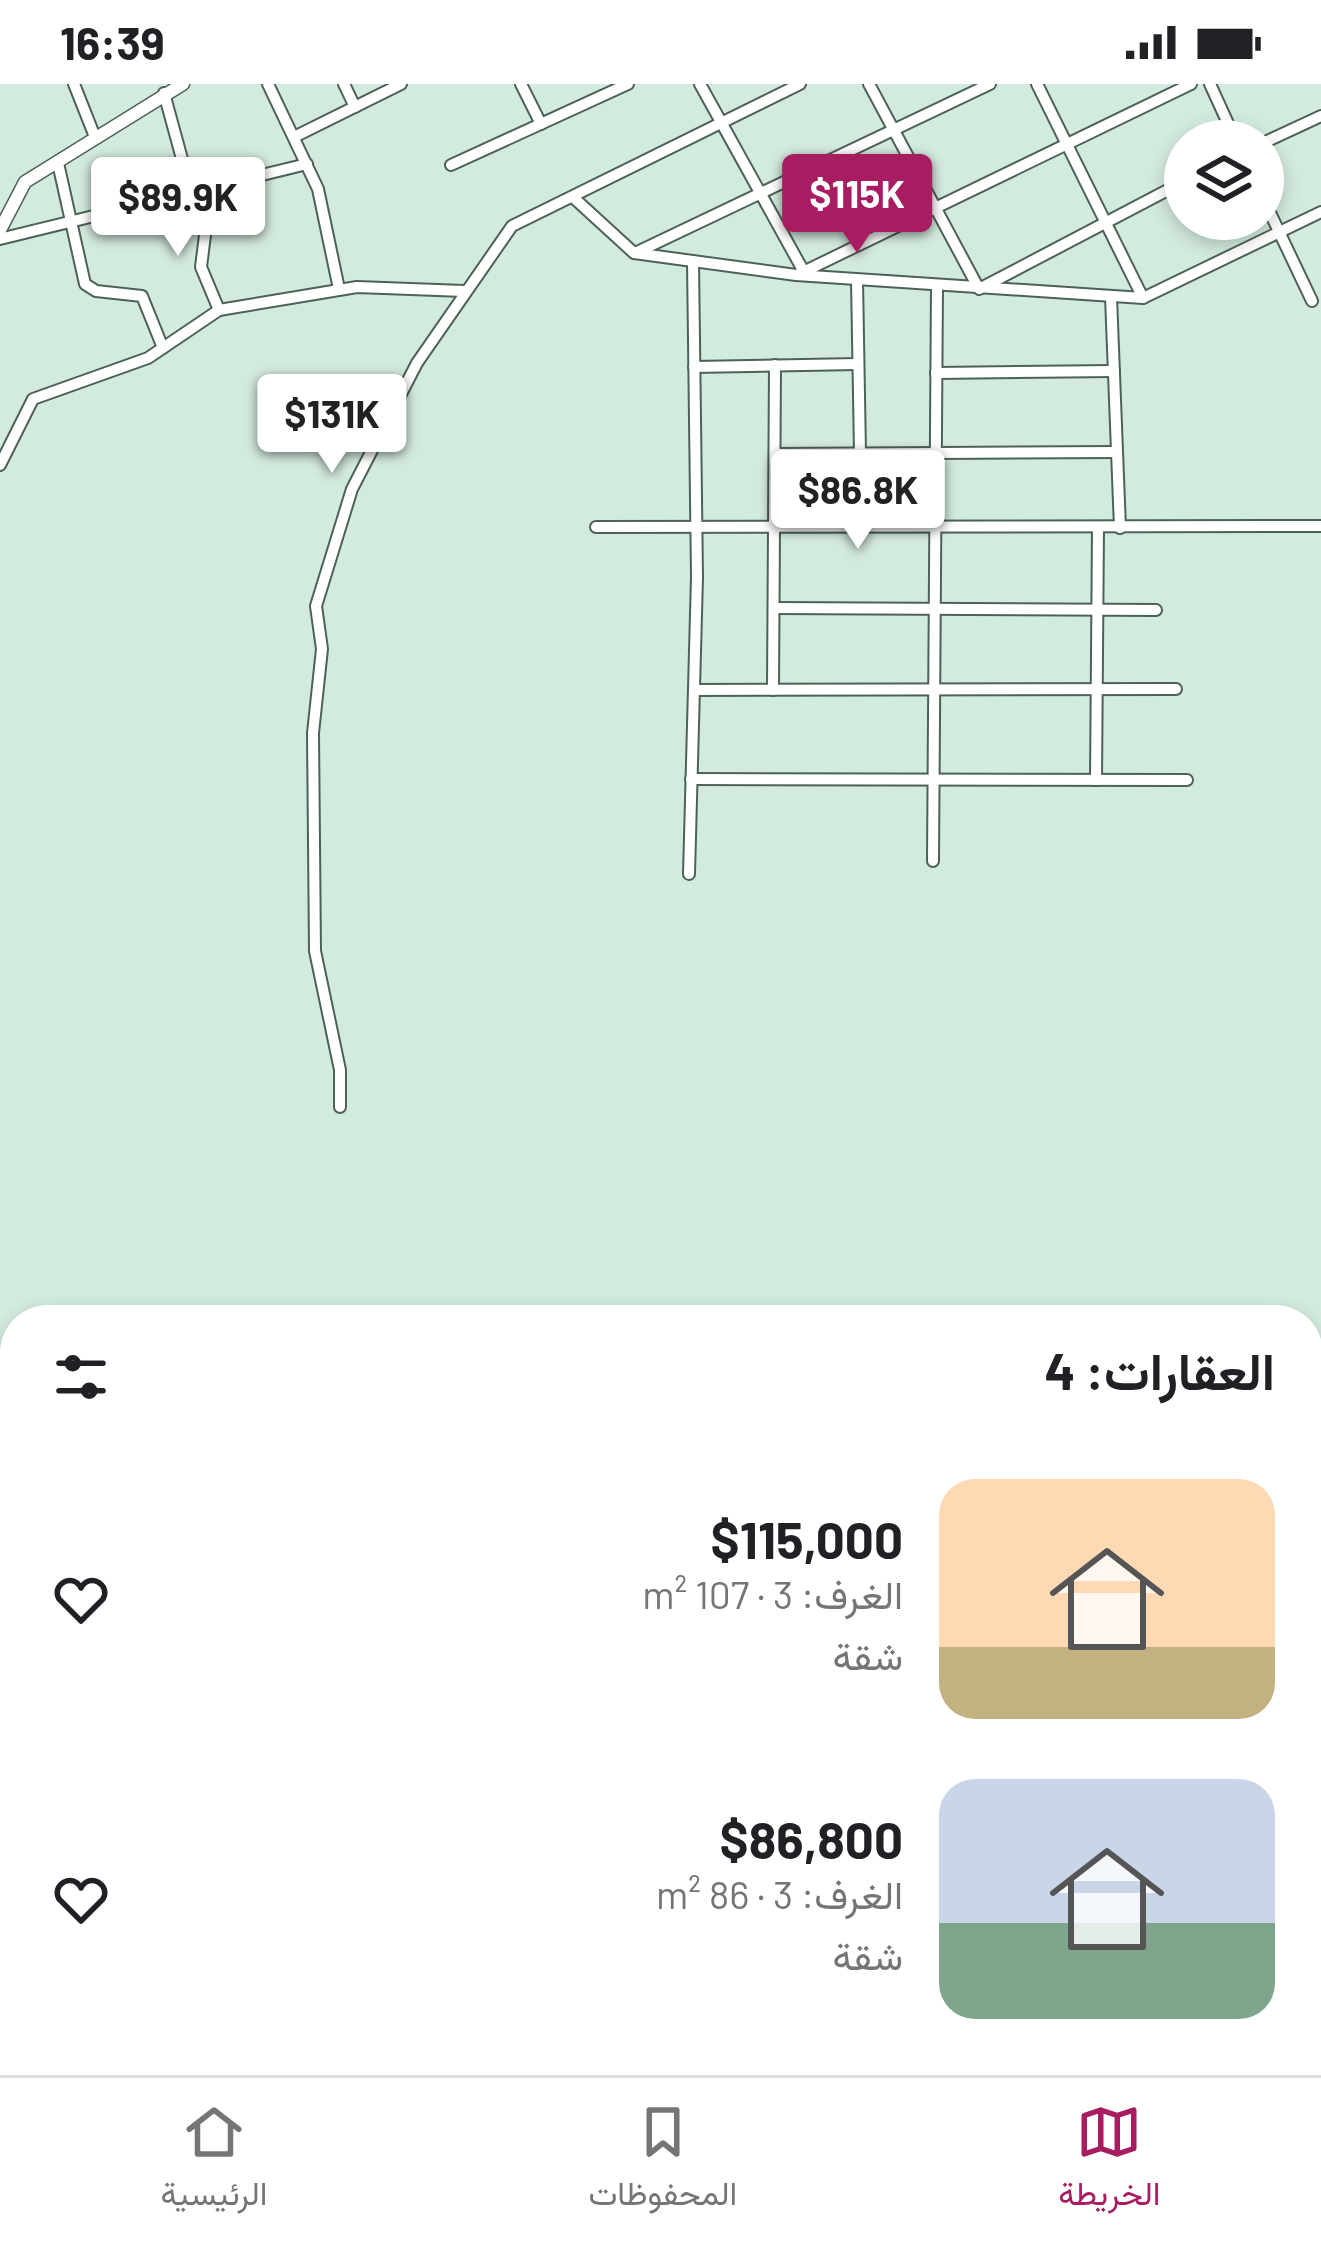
<!DOCTYPE html>
<html lang="ar">
<meta charset="utf-8">
<style>
:root{--surface:#fff;--page:#f2f2f2;--text:#202124;--muted:#757577;--line:#e0e0e0;--accent:#a81d61}
body{margin:0;font-family:Barlow,Vazirmatn,sans-serif;background:var(--page);color:var(--text);direction:rtl;height:100vh;display:flex;flex-direction:column;font-size:45px;white-space:nowrap}
*{box-sizing:border-box;margin:0}
p{font-size:39px;color:var(--muted)}
.icon{flex:none;width:66px;height:66px;fill:none;stroke:currentColor;stroke-width:2;stroke-linecap:round;stroke-linejoin:round}
.map{position:relative;flex:1;overflow:hidden;direction:ltr}
.panel{position:absolute;left:0px;top:1221px;width:1323px;height:771px;display:flex;flex-direction:column;background:var(--surface);border-radius:48px 48px 0 0;box-shadow:0 6px 18px #0003;direction:rtl}
.panel>*{flex:none}
.buttons{position:absolute;left:1164px;top:36px;display:grid;gap:24px}
.buttons a{display:grid;place-items:center;width:120px;height:120px;border-radius:50%;background:var(--surface);box-shadow:0 6px 18px #0003;font-size:60px}
.price{position:absolute;translate:-50% -102px;padding:0 27px;border-radius:12px;background:#fff;color:#222;font-size:39px;line-height:78px;filter:drop-shadow(0 3px 6px #0008)}
.price::after{content:'';position:absolute;left:50%;top:72px;width:36px;height:27px;margin-left:-18px;background:inherit;clip-path:polygon(0 0,100% 0,50% 100%)}
.price.active{background:var(--accent);color:#fff}
ul{padding:0;list-style:none}
li{display:flex;align-items:center;gap:36px;height:300px;padding:0 48px}
li span{display:grid;place-items:center;flex:none;width:336px;height:240px;border-radius:36px;color:#555}
li>.icon{margin-inline-start:auto}
span .icon{width:144px;height:144px;fill:#fffc;stroke-width:1}
li b{font-size:51px}
h2{display:flex;justify-content:space-between;align-items:center;height:144px;padding:0 48px;font-size:51px}
.status{display:flex;justify-content:space-between;align-items:center;height:84px;padding:0 60px;background:var(--surface);direction:ltr}
.status svg{height:33px;fill:currentColor}
.tab-bar{display:flex;justify-content:space-around;align-items:center;height:168px;border-top:3px solid var(--line);background:var(--surface);font-size:33px;color:var(--muted)}
.tab-bar a{display:grid;justify-items:center;gap:6px}
.tab-bar .active{color:var(--accent)}
.map>svg:first-child{display:block}
.lines{fill:none;stroke-linecap:round;stroke-linejoin:round}
.minor-casing{stroke:#4d6257;stroke-width:14}
.tertiary-casing{stroke:#4d6257;stroke-width:15}
.minor{stroke:#fff;stroke-width:10}
.tertiary{stroke:#fff;stroke-width:12}
</style>
<div class="status"><b>16:39</b><svg viewBox="0 0 49 12"><path d="M0 12V9h3v3zM5 12V6h3v6zM10 12V3h3v9zM15 12V0h3v12zM26 1h20v11H26zM47 4h2v5h-2z"/></svg></div>
<div class="map">
<svg width="1321" height="1991" viewBox="0 0 1321 1991">
<rect width="100%" height="100%" fill="#d3ebde"/>
<g class="lines">
<defs>
<g id="minor">
<path d="M 74,0 L 95,53"/>
<path d="M 268,0 L 318,105 L 339,205"/>
<path d="M 344,0 L 355,23"/>
<path d="M 521,0 L 541,40"/>
<path d="M 700,0 L 804,188"/>
<path d="M 869,0 L 979,205 L 1185,97"/>
<path d="M 1037,0 L 1143,214"/>
<path d="M 1210,0 L 1236,57"/>
<path d="M 164,9 L 191,108"/>
<path d="M 294,53 L 401,0"/>
<path d="M 1263,59 L 1321,32"/>
<path d="M 58,79 L 85,200 L 96,207 L 142,212 L 163,264"/>
<path d="M 451,81 L 628,0"/>
<path d="M 200,106 L 206,143 L 201,183 L 219,226"/>
<path d="M 1263,114 L 1312,217"/>
<path d="M 575,115 L 634,169 L 796,191 L 1143,214 L 1321,128"/>
<path d="M 0,155 L 307,80"/>
<path d="M 635,169 L 990,0"/>
<path d="M 799,190 L 1191,0"/>
<path d="M 857,196 L 860,369"/>
<path d="M 1111,213 L 1120,444"/>
<path d="M 694,283 L 858,280"/>
<path d="M 936,289 L 1114,287"/>
<path d="M 775,370 L 1117,368"/>
<path d="M 0,381 L 33,315 L 148,274 L 219,226 L 357,203 L 464,207"/>
<path d="M 596,443 L 1321,442"/>
<path d="M 774,524 L 1156,526"/>
<path d="M 694,606 L 1176,605"/>
<path d="M 773,606 L 775,281"/>
<path d="M 691,695 L 1187,696"/>
<path d="M 1096,696 L 1098,444"/>
<path d="M 933,777 L 937,202"/>
<path d="M 689,790 L 697,493 L 693,177"/>
<path d="M 340,1023 L 340,986 L 315,867 L 313,649 L 322,565 L 316,522 L 352,405 L 417,279 L 512,142 L 800,0"/>
</g>
<path id="tertiary" d="M 0,146 L 25,98 L 183,0"/>
</defs>
<use href="#minor" class="minor-casing"/>
<use href="#tertiary" class="tertiary-casing"/>
<use href="#minor" class="minor"/>
<use href="#tertiary" class="tertiary"/>
</g>
</svg>
<div class="buttons">
<a><svg class="icon" aria-label="layers" viewBox="0 0 24 24"><path d="M12 4l9 5-9 5-9-5zM3 14l9 5 9-5"/></svg></a>
</div>
<b class="price active" style="left:857px;top:172px">$115K</b>
<b class="price" style="left:178px;top:175px">$89.9K</b>
<b class="price" style="left:332px;top:392px">$131K</b>
<b class="price" style="left:858px;top:468px">$86.8K</b>
<section class="panel">
<h2>العقارات: 4<svg class="icon" aria-label="filters" viewBox="0 0 24 24"><path d="M4 7h16M4 17h16"/><circle cx="9" cy="7" r="2"/><circle cx="15" cy="17" r="2"/></svg></h2>
<ul>
<li><span style="background:linear-gradient(#ffd9b3 70%,#c2b280 0)"><svg class="icon" aria-label="home" viewBox="0 0 24 24"><path d="M3 11l9-7 9 7M6 9v11h12V9"/></svg></span><div><b>$115,000</b><p>الغرف: 3 · 107 m²</p><p>شقة</p></div><svg class="icon" aria-label="heart" viewBox="0 0 24 24"><path d="M12 20l-8-8c-3-5 5-10 8-4 3-6 11-1 8 4z"/></svg></li>
<li><span style="background:linear-gradient(#c9d6e8 60%,#7fa58c 0)"><svg class="icon" aria-label="home" viewBox="0 0 24 24"><path d="M3 11l9-7 9 7M6 9v11h12V9"/></svg></span><div><b>$86,800</b><p>الغرف: 3 · 86 m²</p><p>شقة</p></div><svg class="icon" aria-label="heart" viewBox="0 0 24 24"><path d="M12 20l-8-8c-3-5 5-10 8-4 3-6 11-1 8 4z"/></svg></li>
</ul>
</section>
</div>
<nav class="tab-bar">
<a class="active"><svg class="icon" aria-label="map" viewBox="0 0 24 24"><path d="M3 6l6-2 6 2 6-2v14l-6 2-6-2-6 2zM9 4v14M15 6v14"/></svg>الخريطة</a>
<a><svg class="icon" aria-label="saved" viewBox="0 0 24 24"><path d="M7 4h10v16l-5-4-5 4z"/></svg>المحفوظات</a>
<a><svg class="icon" aria-label="home" viewBox="0 0 24 24"><path d="M3 11l9-7 9 7M6 9v11h12V9"/></svg>الرئيسية</a>
</nav>
